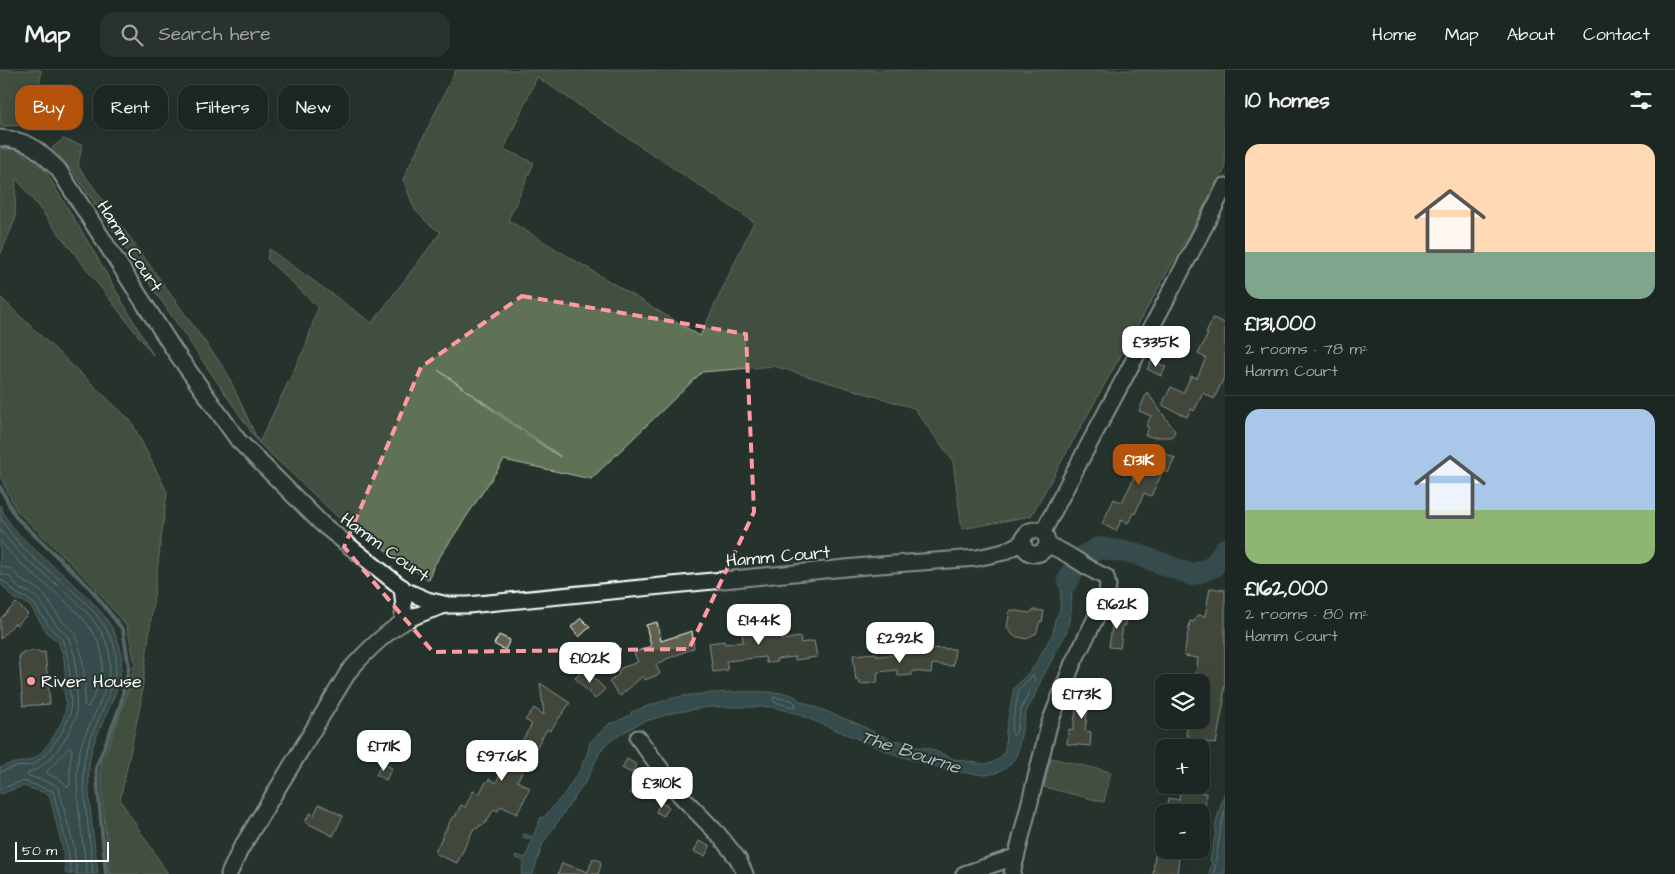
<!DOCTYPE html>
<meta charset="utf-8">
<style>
:root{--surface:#1c2622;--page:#29322f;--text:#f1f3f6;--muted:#a0a5a5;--line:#3a4340;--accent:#b45309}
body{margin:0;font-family:"Architects Daughter",sans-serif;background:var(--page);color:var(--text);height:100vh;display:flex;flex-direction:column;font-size:19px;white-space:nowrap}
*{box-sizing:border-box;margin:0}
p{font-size:16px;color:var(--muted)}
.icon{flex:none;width:28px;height:28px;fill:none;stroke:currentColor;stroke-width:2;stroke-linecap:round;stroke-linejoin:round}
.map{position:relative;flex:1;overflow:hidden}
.side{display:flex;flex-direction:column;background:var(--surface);width:450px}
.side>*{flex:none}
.top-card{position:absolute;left:15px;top:15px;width:475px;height:45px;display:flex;gap:10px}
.fabs{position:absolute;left:1155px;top:604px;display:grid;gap:10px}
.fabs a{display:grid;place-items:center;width:55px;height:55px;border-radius:10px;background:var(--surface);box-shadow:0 5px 20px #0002,0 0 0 1px var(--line);font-size:25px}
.scale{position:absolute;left:15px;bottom:12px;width:94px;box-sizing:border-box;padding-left:5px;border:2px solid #fff;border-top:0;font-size:14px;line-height:18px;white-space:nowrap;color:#fff;-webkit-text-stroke:4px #26332d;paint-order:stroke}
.price{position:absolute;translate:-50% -42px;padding:0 11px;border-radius:10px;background:#fff;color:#222;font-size:16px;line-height:32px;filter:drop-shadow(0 1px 2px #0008)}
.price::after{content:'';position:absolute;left:50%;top:30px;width:15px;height:11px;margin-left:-8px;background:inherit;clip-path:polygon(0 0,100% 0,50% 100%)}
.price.active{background:var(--accent);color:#fff}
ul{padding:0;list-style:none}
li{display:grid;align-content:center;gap:10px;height:265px;padding:0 20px}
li+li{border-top:1px solid var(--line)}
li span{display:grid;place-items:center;height:155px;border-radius:15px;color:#555}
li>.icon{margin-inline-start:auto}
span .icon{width:90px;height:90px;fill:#fffc;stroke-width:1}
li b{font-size:21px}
h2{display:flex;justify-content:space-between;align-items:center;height:60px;padding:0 20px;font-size:21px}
.pill{padding:0 18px;border-radius:15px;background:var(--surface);box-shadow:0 5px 20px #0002,0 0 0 1px var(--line);font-size:18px;line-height:45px}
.pill.active{background:var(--accent);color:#fff}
header{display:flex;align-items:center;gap:30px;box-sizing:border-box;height:70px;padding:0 25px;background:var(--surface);border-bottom:1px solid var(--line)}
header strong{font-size:24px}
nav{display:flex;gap:28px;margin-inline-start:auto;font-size:18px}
.search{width:350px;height:45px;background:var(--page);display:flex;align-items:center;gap:12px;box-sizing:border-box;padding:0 18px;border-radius:15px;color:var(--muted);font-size:19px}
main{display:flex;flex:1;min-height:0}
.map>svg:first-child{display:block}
.green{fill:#5f7254;stroke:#afb8aa;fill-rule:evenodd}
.water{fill:#48696f;stroke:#91a5a9}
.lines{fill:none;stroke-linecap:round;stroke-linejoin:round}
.shore{stroke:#b6c3c5;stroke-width:1}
.stream{stroke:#91a5a9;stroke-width:4}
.river{stroke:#48696f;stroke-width:22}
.building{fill:#64614e;stroke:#fff}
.minor-casing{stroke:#fff;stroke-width:19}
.minor{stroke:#26332d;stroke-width:15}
.marked{fill:none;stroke:#ff9aa2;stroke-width:4;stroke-dasharray:10 6;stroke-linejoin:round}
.poi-dot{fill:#ff9aa2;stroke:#26332d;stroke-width:2}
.labels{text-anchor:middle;stroke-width:4;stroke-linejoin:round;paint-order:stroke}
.street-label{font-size:18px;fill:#fff;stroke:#26332d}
.poi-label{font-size:18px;fill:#fff;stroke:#26332d;text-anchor:start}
.water-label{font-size:19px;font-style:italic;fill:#adbcbe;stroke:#26332d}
</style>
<header>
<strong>Map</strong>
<div class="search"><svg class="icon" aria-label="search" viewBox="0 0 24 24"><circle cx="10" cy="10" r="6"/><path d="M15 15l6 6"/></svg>Search here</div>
<nav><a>Home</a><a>Map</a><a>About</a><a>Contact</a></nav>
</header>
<main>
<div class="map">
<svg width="1225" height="804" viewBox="0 0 1225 804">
<rect width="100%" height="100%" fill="#26332d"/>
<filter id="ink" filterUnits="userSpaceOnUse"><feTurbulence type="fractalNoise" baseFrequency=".02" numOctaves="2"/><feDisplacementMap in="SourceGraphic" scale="10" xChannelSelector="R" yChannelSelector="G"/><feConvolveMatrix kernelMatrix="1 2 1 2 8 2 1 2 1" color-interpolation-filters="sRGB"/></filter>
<g filter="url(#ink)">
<g class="green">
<path d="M 0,0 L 41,0 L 36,55 L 0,56 Z"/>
<path d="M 456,0 L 1225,0 L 1225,99 L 1031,446 L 962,459 L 953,391 L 914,338 L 774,296 L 702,302 L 591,409 L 504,390 L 433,497 L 429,510 L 340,449 L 259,373 L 71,99 L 52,78 L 63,69 L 82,75 L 78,96 L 226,301 L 259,373 L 306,275 L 318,237 L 267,189 L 269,179 L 372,253 L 441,162 L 430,155 L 415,140 L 403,109 ZM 537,7 L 754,152 L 700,266 L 508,150 L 534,93 L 504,79 ZM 438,300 L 560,386 L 560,387 L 520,360 Z"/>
<path d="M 0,79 L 16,79 L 44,99 L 91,177 L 153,285 L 16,108 L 15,150 L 0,185 Z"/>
<path d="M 0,227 L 131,351 L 167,422 L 140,636 L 120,730 L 168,804 L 109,804 L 100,698 L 123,636 L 135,593 L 127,557 L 93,515 L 17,441 L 0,406 Z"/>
<path d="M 1051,688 L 1111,702 L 1104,732 L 1044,717 Z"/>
</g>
<g class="water">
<path d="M 0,435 C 3,441 6,449 11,455 C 41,492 99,525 117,568 C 133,606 103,644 92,679 C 83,709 95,772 98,804 L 66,804 L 63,780 L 49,724 L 23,716 L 0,724 L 0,698 C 12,691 20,694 30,690 C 44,685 61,657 65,643 C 67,634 65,625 63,616 L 66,615 L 64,588 L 58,571 L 48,564 L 31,537 L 24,532 L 14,529 L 0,513 Z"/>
<path d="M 1075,488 L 1082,495 L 1077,501 L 1072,518 L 1071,542 L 1066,563 L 1041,610 L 1033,629 L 1026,642 L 1017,684 L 1013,691 L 1006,698 L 996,703 L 985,705 L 949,701 L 925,693 L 896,685 L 798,644 L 773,637 L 708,637 L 672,643 L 640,653 L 608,672 L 601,680 L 586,711 L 543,773 L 533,804 L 521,804 L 524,791 L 515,788 L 516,785 L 526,788 L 532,770 L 523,767 L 524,764 L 533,767 L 541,747 L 543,748 L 565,723 L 582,697 L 583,691 L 587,685 L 590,672 L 610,653 L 614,653 L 632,644 L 631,642 C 648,636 665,629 683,626 C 700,623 781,618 794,626 C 796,627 798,629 800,631 L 858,654 L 890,670 L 901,671 L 914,677 L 928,678 L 954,689 L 983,694 L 992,693 L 1000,688 L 1005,681 L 1006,660 L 1014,618 L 1034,597 L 1053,563 L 1055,550 L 1060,540 L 1061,520 L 1064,509 L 1069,495 Z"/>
<path d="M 1225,721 L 1225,804 L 1209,804 L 1212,792 L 1210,791 L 1216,760 L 1215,756 Z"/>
</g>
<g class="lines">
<g class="shore">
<path d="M 0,446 C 25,496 87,517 111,568 C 130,606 90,653 84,691 C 82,706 85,724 86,740 C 89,761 91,783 93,804"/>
<path d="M 0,460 C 8,469 16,479 25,488 C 51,511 93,539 106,572 C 120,607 92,644 81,676 C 71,707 83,770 87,804"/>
<path d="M 0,471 C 6,478 12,485 18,491 C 44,516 85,540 99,574 C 107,594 99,619 88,637 L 84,635 L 85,614 L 82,585 L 74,562 L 62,551 L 43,523 L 33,516 L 24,512 L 11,499 L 0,496"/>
<path d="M 0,504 L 9,506 L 20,519 L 29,522 L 39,530 L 57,556 L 68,566 L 75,587 L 77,614 L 76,647 L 66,668 L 52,687 L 38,699 L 29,702 L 27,704 L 29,706 L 54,714 L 59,719 L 74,778 L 77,804"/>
<path d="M 0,510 L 5,512 L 17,524 L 26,528 L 34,534 L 52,560 L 62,569 L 68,588 L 71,614 L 69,620 L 71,627 L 70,645 L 61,664 L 47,683 L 33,695 L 14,697 L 0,702"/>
<path d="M 1034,606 L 1035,609 L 1021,640 L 1016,663 L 1013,665 L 1011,660 L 1019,620 L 1031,607 Z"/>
<path d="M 774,627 L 791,630 L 795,633 L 796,636 L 793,637 L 775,632 L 773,630 Z"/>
<path d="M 70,677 L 72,680 L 70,693 L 70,715 L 68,717 L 61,710 L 48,704 L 47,702 Z"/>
<path d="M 0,719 L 23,711 L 53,721 L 68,779 L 71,804"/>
<path d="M 1214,804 L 1221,756 L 1225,740"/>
</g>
<path class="stream" d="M 0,417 L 16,447 L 91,519 L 123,560 L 129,597 L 120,637 L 96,698 L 106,804"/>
<path class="river" d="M 1068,511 L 1079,489 L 1098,478 L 1134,483 L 1192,505 L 1213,497 L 1225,479"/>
</g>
<g class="building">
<path d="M 1213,248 L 1225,253 L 1225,305 L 1214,329 L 1203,323 L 1194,341 L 1191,339 L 1187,347 L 1162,335 L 1171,317 L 1183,323 L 1191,306 L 1197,308 L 1206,288 L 1198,284 L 1208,264 L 1206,264 Z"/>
<path d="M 1152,290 L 1166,297 L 1161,306 L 1147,299 Z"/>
<path d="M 1147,322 L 1175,361 L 1172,367 L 1151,367 L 1145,365 L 1149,358 L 1146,356 L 1151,346 L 1139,341 Z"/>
<path d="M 1146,374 L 1175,388 L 1168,403 L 1163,401 L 1151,426 L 1144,423 L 1135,444 L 1133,443 L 1128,453 L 1121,450 L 1116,461 L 1102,454 L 1114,429 L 1122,432 L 1134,408 L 1132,407 Z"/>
<path d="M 1210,518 L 1225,520 L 1225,614 L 1223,630 L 1224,630 L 1216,674 L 1188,669 L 1189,665 L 1186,665 L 1188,650 L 1201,650 L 1201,612 L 1195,612 L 1198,588 L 1184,586 L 1190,551 L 1194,552 L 1197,545 L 1205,546 Z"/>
<path d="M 16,533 L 28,544 L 17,555 L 15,553 L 0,569 L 0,549 Z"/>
<path d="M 749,535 L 752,564 L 780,562 L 781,570 L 800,567 L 801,573 L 814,571 L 817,587 L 795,590 L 795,587 L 776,589 L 777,592 L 766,593 L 765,587 L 726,591 L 728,600 L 713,602 L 709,573 L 724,571 L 724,574 L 743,572 L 739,536 Z"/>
<path d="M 1010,540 L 1029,543 L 1034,540 L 1044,541 L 1042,552 L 1040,551 L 1036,564 L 1034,564 L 1027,569 L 1014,566 L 1007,558 Z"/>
<path d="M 1114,543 L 1126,545 L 1125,556 L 1123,555 L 1120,578 L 1109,577 Z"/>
<path d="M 581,548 L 590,557 L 579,567 L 571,557 Z"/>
<path d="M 657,552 L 661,571 L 692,561 L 694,578 L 664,590 L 664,591 L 656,595 L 660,604 L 645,610 L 643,606 L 620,626 L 609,612 L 619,604 L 618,602 L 621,598 L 638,592 L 634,583 L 651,576 L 646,555 Z"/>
<path d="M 499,565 L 510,570 L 505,580 L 494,574 Z"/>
<path d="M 927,578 L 955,579 L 953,596 L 932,594 L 931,603 L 912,601 L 912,605 L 898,606 L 897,600 L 878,602 L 877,613 L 860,614 L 860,610 L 856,611 L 853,585 L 876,583 L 877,586 L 927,582 Z"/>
<path d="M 39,581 L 39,583 L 45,582 L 50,634 L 23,636 L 19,585 L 22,585 L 22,582 Z"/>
<path d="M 584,599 L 605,619 L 595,629 L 575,608 Z"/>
<path d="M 540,613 L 570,633 L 550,661 L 547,659 L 517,711 L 530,718 L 517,744 L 501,736 L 498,741 L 494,739 L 485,754 L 479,756 L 477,759 L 474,758 L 457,793 L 436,784 L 435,782 L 445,761 L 453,746 L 455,747 L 461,735 L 465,737 L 473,721 L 479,724 L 486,712 L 487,712 L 489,709 L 496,713 L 501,702 L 504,704 L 515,686 L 510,683 L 515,674 L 519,676 L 532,654 L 525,650 L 534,638 L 544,645 Z"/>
<path d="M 1087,613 L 1092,614 L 1091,619 L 1096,620 L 1092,631 L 1089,630 L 1085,661 L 1091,662 L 1090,676 L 1067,674 L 1069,659 L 1073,660 L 1077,634 L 1079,635 Z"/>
<path d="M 627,689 L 637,695 L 632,703 L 622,698 Z"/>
<path d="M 382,693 L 392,698 L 386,710 L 376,705 Z"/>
<path d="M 639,706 L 650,712 L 641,729 L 630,723 Z"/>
<path d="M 1181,716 L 1193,717 L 1193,721 L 1206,723 L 1205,742 L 1166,742 L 1168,728 L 1179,730 Z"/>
<path d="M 660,732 L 669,737 L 664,746 L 656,742 Z"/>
<path d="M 319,734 L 343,746 L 333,766 L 305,752 L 310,743 L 314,745 Z"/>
<path d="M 699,771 L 710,776 L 705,786 L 694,782 Z"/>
<path d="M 1159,780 L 1180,780 L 1177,804 L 1168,802 L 1168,804 L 1153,804 L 1155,785 L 1158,785 Z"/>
<path d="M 593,788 L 600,791 L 601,795 L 598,804 L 558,804 L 562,793 L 588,802 Z"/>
</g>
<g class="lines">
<defs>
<g id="minor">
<path d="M 0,68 C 31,71 36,78 58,99 L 174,280 L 238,370 L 322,454 L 406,521 L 427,530 L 448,535 L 468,535 L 866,496 L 977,488 L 1004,482 L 1023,472"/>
<circle cx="1035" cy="472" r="12"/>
<path d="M 1043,462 C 1102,346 1167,233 1225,116"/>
<path d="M 402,517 L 404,537 L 402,553"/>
<path d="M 638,668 L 680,725 L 718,764 L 738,789 L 745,804"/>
<path d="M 229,804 L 240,780 L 349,601 C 363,585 384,564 402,553 C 416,544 431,540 446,535"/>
<path d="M 964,804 L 1015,787"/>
<path d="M 1012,804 L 1049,655 L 1073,593 L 1106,528 L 1108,515 L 1106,507 C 1084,498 1070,482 1047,475"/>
</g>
</defs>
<use href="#minor" class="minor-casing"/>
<use href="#minor" class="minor"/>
</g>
</g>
<path d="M0 0H1225V804H0ZM 522,226 L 746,264 L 754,442 L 689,579 L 433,582 L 344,477 L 421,297 Z" fill="#26332d" fill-opacity=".55" fill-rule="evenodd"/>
<path class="marked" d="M 522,226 L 746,264 L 754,442 L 689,579 L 433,582 L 344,477 L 421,297 Z"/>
<circle class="poi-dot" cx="31" cy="611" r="5"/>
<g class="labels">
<g class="street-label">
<text transform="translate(130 176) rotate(57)" y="6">Hamm Court</text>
<text transform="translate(385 477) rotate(36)" y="6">Hamm Court</text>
<text transform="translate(778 486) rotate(-5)" y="6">Hamm Court</text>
</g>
<g class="poi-label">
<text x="41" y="617">River House</text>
</g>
<g class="water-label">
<text transform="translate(911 681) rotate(18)" y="7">The Bourne</text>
</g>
</g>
</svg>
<div class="fabs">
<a><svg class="icon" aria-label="layers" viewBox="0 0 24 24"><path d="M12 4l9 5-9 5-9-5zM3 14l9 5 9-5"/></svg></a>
<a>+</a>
<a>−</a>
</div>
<div class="scale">50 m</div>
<b class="price" style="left:1156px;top:298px">£335K</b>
<b class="price active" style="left:1139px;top:416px">£131K</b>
<b class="price" style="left:1117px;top:560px">£162K</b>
<b class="price" style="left:759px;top:576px">£144K</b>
<b class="price" style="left:900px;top:594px">£292K</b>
<b class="price" style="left:590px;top:614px">£102K</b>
<b class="price" style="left:1082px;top:650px">£173K</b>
<b class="price" style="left:384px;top:702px">£171K</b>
<b class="price" style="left:502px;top:712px">£97.6K</b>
<b class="price" style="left:662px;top:739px">£310K</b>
<div class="top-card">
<a class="pill active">Buy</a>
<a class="pill">Rent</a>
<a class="pill">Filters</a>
<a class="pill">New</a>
</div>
</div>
<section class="side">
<h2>10 homes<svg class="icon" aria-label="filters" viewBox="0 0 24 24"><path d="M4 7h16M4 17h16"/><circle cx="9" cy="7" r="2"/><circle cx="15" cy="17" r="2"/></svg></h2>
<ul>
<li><span style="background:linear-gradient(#ffd9b3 70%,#7fa58c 0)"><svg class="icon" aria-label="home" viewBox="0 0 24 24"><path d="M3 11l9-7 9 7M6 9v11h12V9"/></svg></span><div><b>£131,000</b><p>2 rooms · 78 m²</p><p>Hamm Court</p></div></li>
<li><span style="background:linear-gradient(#a9c7e8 65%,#8fb573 0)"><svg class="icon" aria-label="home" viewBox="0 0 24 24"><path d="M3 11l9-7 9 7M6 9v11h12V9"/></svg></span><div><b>£162,000</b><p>2 rooms · 80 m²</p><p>Hamm Court</p></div></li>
</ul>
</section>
</main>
